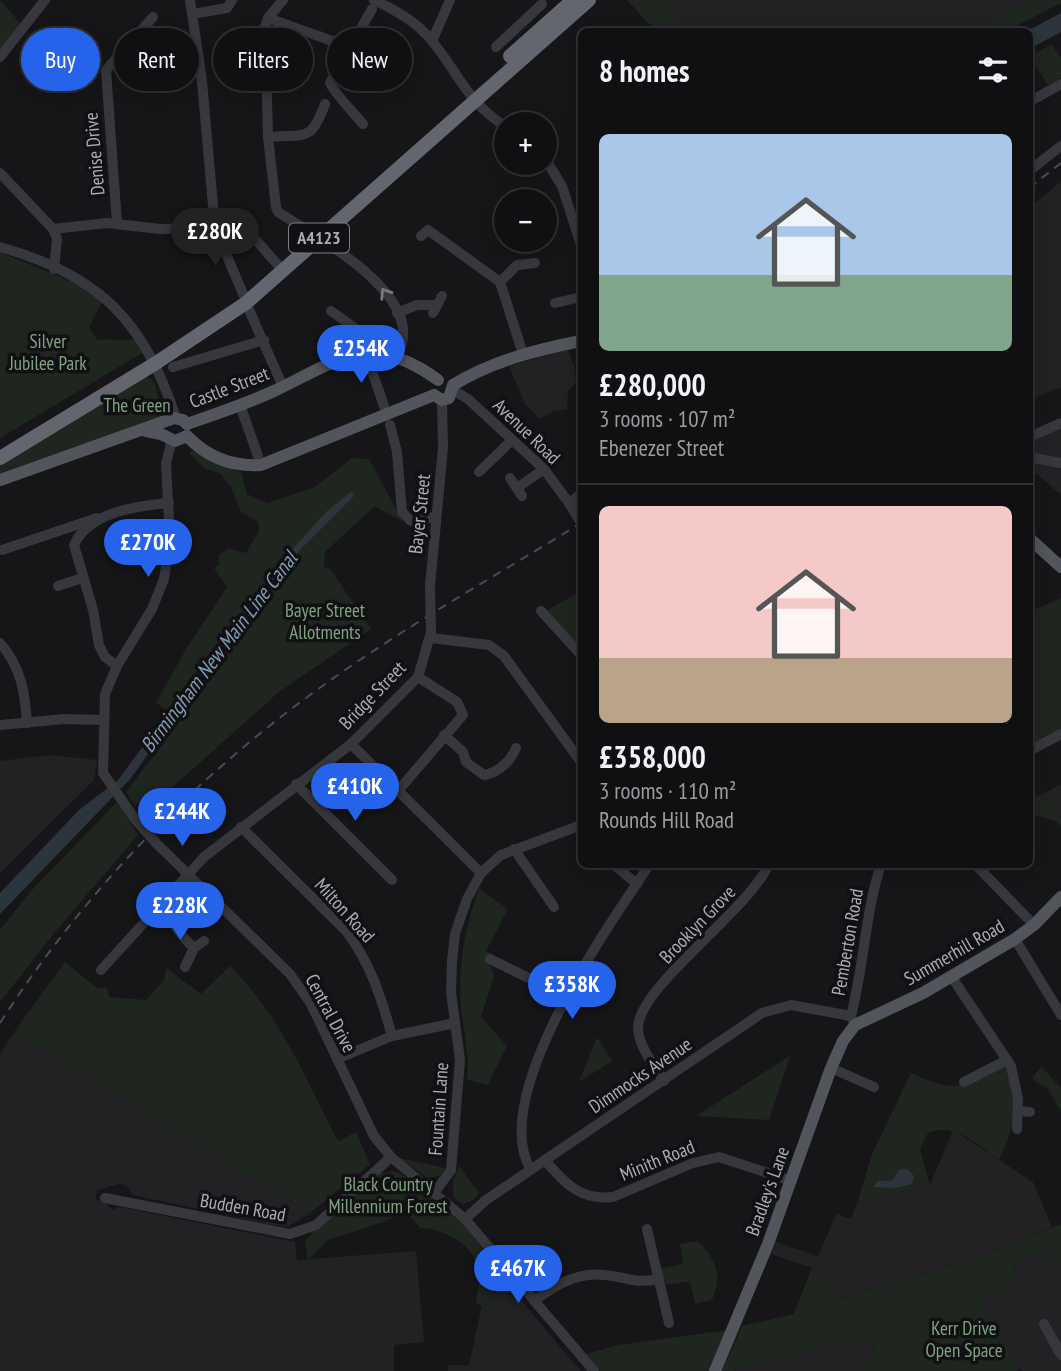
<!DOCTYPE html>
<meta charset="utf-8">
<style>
:root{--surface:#101012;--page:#1e1e20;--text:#f1f3f6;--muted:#9c9d9f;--line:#303032;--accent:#2563eb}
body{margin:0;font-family:"PT Sans Narrow",sans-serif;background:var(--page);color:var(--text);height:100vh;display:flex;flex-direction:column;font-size:26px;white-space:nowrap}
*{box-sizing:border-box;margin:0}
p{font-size:23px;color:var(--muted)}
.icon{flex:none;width:38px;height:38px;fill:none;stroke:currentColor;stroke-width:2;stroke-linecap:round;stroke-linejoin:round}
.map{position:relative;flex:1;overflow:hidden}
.side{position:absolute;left:578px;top:28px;width:455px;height:840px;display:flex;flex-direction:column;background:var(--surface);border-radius:10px;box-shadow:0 4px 18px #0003,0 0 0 2px var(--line)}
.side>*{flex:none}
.guide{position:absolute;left:21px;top:28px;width:452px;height:63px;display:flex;gap:14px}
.buttons{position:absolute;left:494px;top:112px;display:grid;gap:14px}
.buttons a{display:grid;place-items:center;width:63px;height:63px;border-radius:50%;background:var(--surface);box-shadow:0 4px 18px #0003,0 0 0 2px var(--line);font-size:35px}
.price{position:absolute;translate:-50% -60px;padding:0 16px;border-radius:24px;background:var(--accent);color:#fff;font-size:23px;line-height:46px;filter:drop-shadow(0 2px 4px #0008)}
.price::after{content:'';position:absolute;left:50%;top:42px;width:21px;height:16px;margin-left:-10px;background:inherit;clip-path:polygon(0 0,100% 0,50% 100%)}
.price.current{background:#222;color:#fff}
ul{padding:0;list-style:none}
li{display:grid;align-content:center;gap:14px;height:371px;padding:0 21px}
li+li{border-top:2px solid var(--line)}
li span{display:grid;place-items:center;height:217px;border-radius:10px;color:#555}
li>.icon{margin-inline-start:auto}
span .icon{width:126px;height:126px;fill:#fffc;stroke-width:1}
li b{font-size:30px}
h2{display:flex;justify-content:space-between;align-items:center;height:84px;padding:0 21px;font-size:30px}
.tag{padding:0 24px;border-radius:32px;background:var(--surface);box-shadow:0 4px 18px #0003,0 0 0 2px var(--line);font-size:24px;line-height:63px}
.tag.current{background:var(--accent);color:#fff}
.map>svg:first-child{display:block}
.built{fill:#222225}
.green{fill:#1e261f}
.water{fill:#2c353c}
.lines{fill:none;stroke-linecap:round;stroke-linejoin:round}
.minor{stroke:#37383d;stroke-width:10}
.major{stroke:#53555c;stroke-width:12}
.highway{stroke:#63666e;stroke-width:14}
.rail{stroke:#4a4c52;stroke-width:2;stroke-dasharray:9 7;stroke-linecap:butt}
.minor-bridge{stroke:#37383d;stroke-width:10}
.oneway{stroke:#757881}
.labels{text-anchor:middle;stroke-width:7;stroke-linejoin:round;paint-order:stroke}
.shield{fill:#111113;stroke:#7b7e86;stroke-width:2}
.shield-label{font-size:18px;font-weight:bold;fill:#a8adb8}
.street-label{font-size:19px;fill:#a8adb8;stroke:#111113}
.park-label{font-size:19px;fill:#7fa381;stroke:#111113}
.water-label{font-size:21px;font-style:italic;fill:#7f9bb3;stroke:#111113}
</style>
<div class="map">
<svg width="1061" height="1371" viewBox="0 0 1061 1371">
<rect width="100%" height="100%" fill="#161618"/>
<g class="built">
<path d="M 627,0 L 1034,0 L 963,32 L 656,31 Z"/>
<path d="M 1061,181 L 1061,387 L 1029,400 L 1029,209 Z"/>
<path d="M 568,349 L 575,369 L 576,383 L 568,391 L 567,410 L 555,410 L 540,419 L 525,404 L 509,366 Z"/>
<path d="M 1061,426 L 1061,495 L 1029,467 L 1029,441 Z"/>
<path d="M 50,755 L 97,760 L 94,780 L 0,873 L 0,761 Z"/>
<path d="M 1061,784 L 1061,818 L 1040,795 Z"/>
<path d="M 14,1032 L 310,1213 L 288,1227 L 267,1224 L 133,1195 L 126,1185 L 119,1184 L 98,1190 L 95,1200 L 103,1201 L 112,1210 L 119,1207 L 295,1242 L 297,1260 L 416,1251 L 424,1342 L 394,1345 L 394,1371 L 0,1371 L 0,1054 Z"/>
<path d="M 953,1130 L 1033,1182 L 1052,1227 L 993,1251 L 794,1314 L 812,1268 L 771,1254 L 776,1242 L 818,1256 L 836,1214 L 851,1219 L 858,1201 L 930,1185 Z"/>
<path d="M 1047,1249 L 1056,1266 L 1061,1264 L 1061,1371 L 1022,1371 L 979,1300 L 1017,1285 L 1012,1266 Z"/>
<path d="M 491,1264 L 566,1354 L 581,1371 L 448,1371 L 448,1365 L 469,1365 Z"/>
<path d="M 860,1339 L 876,1347 L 866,1371 L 734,1371 Z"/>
</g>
<g class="green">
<path d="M 0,0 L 20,23 L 0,53 Z"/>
<path d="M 627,0 L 675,0 L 679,31 L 656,31 Z"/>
<path d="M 1034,0 L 1061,0 L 1061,3 L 1007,31 L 947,31 L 978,25 Z"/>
<path d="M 1051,44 L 1061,58 L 1061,78 L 1048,85 L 1029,57 Z"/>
<path d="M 0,252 L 82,286 L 102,302 L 89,327 L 97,340 C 112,337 125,344 138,337 L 145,351 L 0,438 Z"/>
<path d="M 145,374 L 154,381 L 165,419 L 0,474 L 0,464 Z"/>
<path d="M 195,450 L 206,458 L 241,472 L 247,494 L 267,503 L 315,487 L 352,458 L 369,459 L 403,522 L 375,506 L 325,552 L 324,568 L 329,567 L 371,629 L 279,692 L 157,801 L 153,794 L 135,806 L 126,792 L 177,725 L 180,715 L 216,666 L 207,658 L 168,711 L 156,703 L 186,649 L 227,587 L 214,568 L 219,565 L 219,555 L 228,549 L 246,553 L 259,531 L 258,522 L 241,512 L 231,487 L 221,474 L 204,468 L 189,453 Z"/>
<path d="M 581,591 L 581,640 L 575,645 L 546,611 Z"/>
<path d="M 1061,598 L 1061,729 L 1029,745 L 1029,612 Z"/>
<path d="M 1040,795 L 1061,818 L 1061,827 L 1057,822 L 1029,813 L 1029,800 Z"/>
<path d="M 118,801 L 138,835 L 55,932 L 0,1002 L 0,930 L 32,890 Z"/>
<path d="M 479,889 L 508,909 L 486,951 L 491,954 L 488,960 L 494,976 L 481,1017 L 507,1046 L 488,1085 L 467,1080 C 470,1049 460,1019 460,989 C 460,952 467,922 479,889 Z"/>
<path d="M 65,962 L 97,988 L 107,987 L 109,997 L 146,1000 L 164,980 L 166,968 L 201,994 L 230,966 C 280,1015 306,1079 338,1141 L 356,1132 L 370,1164 L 310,1213 L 14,1032 Z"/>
<path d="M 597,1037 L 612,1061 L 579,1082 Z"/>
<path d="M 790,1056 L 769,1120 L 696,1116 Z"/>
<path d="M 1006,1066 C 1021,1098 1014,1130 999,1160 C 978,1146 954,1121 928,1133 L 920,1149 L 930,1185 L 858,1201 L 872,1154 L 911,1073 C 962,1096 960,1085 1006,1066 Z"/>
<path d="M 1042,1067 L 1061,1088 L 1061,1112 L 1048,1089 L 1033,1080 L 1033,1076 Z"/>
<path d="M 399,1158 L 445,1168 L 439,1176 L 428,1178 Z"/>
<path d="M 459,1166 L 479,1193 L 473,1200 L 464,1204 L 456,1200 C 449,1186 455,1179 459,1166 Z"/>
<path d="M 392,1171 L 400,1173 L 464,1225 L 501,1272 L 486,1310 L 476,1302 C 477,1292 481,1279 479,1269 C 473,1244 444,1229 420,1228 L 406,1211 L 381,1223 L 328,1240 L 308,1260 L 305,1241 L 313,1232 L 378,1174 Z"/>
<path d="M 1061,1224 L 1061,1264 L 1056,1266 L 1047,1249 L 1012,1266 L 1018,1285 L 979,1300 L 1020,1368 L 1016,1371 L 866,1371 L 876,1347 L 860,1339 L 734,1371 L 722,1371 L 742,1326 L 794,1314 L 811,1271 L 837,1290 L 836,1301 L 993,1251 Z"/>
<path d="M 698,1241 C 716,1260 723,1275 712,1300 L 695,1304 L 690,1281 L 667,1285 L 658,1269 L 683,1264 L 680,1244 Z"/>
<path d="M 728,1330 L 709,1371 L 600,1371 L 586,1354 L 618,1345 Z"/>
</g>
<g class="water">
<path d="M 1061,13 L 1061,32 L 1029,49 L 1027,31 Z"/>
<path d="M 352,491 L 354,496 L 300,550 L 241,623 L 131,778 L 0,914 L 0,893 L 79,810 L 118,780 L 278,565 L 327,511 Z"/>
<path d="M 907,1169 L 914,1176 L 912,1184 L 894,1188 L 873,1187 L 878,1181 L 892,1181 L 899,1170 Z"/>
</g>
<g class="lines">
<g class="minor">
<path d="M 190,0 L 202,81 L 215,228 L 244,296"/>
<path d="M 283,0 L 268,18 L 265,27 L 268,137 L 276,207 L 278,212 C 316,237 431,297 397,355"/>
<path d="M 374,0 C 395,10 417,22 432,41 C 460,75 466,101 506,127"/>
<path d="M 192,14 L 227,8 L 232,0"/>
<path d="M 268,18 L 349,47"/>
<path d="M 432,41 L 450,0"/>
<path d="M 496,47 L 542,4"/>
<path d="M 0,57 L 45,0"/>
<path d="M 1029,102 L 1061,84"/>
<path d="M 363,124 C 357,117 332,90 330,83 L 372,9"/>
<path d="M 268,137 C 307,134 311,142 325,104"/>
<path d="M 544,157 L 562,186 L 581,245"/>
<path d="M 1029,171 L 1061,146"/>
<path d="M 0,173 L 53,229 L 107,223 L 160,229 L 215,228 L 255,239 L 278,265"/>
<path d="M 117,223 L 106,70 L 153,17"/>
<path d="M 53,229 L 57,239 L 54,269"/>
<path d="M 421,236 L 428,230 L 500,282 L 523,354"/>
<path d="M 0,247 C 100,275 144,321 176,418"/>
<path d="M 500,282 L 517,265 L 535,263"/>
<path d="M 246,303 L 283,387"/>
<path d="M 555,303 L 581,297"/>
<path d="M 331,311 L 376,343 L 382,353"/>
<path d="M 397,313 L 417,305 L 437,305"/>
<path d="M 433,313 L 442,296"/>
<path d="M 366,354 L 384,406"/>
<path d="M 173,367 L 264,340"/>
<path d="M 454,391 L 468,399 L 544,469 L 569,503 L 581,494"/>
<path d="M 240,405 L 258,456"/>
<path d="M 390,425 L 397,452 L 402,512 L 411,521 L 435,517"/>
<path d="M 1029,437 L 1061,423"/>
<path d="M 1029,457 L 1061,463"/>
<path d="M 479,472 L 512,440"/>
<path d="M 510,478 L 522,496"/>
<path d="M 517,488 L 544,469"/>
<path d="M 2,550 L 97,518"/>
<path d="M 58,586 L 82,578"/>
<path d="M 430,586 L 443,448 L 442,400"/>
<path d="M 541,611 L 581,655"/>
<path d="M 431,638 L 489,645 L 504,656 L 581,762"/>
<path d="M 0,643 C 21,667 25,692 27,723"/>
<path d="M 117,666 L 105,657 L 99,645 L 93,610 L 74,545 C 89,512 136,506 169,503"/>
<path d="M 0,725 L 64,719 L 103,720"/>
<path d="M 444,735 L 463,752 L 466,762 L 484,775 C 498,773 511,761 516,748"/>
<path d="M 351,744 L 481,873"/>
<path d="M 1029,751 L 1061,734"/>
<path d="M 296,784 L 392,880"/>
<path d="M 397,792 L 463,715 L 457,702 L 418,677"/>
<path d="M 135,819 L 103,773 L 105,694 L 117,666 L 152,609 L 164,579 L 170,541 L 166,463 L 172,440"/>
<path d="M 581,825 L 501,855 L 481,873 L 467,899 L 455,934 L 452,961 L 451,992 L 460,1060 L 451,1170 L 434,1193 L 465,1219 L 594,1371"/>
<path d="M 241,827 L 346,931 C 371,964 381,997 392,1036"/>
<path d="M 156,843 L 290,974 L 311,1004 L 374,1136 L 391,1157 L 434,1193"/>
<path d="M 514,849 L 554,907"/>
<path d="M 613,864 L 637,884"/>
<path d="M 975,864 L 1034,925"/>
<path d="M 158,906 C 172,920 179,935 194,948"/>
<path d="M 1015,939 L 1061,1015"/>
<path d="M 490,959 L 565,996"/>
<path d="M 185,967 L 194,948 L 204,941"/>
<path d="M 101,970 L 204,857 L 351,744 L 418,677 L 431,632"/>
<path d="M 951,976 L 1011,1066 L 1018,1099 L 1017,1129"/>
<path d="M 853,1021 L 851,1016 C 864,966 865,914 881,864"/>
<path d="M 337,1059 L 392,1036 L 455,1023"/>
<path d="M 831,1068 L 874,1087"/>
<path d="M 664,1081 C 654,1065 639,1048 638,1028 C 637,988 749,910 769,864"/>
<path d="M 964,1082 L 1007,1060"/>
<path d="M 1018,1111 L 1030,1112"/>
<path d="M 545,1160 C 564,1183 581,1201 613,1197 L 693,1163 L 719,1157 L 792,1181"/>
<path d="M 531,1170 C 487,1098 608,926 650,864"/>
<path d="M 105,1198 L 290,1234 L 316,1225 L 391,1157"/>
<path d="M 465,1219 L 486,1200 L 762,1013 L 791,1005 L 851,1016"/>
<path d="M 647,1229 L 669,1323"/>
<path d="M 534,1301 C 555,1285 577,1272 605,1275 C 629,1277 632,1284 659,1279"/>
<path d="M 1044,1324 L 1061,1355"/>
</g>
<g class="major">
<path d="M 434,395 L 442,400 L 449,398 L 453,385 C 493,361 535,350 581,341"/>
<path d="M 187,424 C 216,414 246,404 274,391 C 340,360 369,330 438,380"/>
<path d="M 146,431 L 161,434 L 175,441 L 187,436"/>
<path d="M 187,436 C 207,457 231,467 261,465 L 434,395"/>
<path d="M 0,480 L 174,418 L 183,420 L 187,424"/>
<path d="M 1029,538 L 1061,567"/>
<path d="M 715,1371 L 768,1244 L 831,1068 L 843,1041 L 855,1025 L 923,993 L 1015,939 L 1034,925 L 1061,897"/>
</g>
<g class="highway">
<path d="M 510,56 L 573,0"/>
<path d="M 0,458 L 156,363 L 246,303 L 589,0"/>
</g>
<g class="rail">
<path d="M 1029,188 L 1061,163"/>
<path d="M 0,1023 C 84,892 194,778 321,687 C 404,627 494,577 581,523"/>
</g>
<g class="minor-bridge">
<path d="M 569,503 L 581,523"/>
<path d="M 430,586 L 431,632"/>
<path d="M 135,819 L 156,843"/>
</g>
</g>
<defs><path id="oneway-chevron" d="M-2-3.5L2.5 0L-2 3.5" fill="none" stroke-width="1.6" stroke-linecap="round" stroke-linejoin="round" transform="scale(1.75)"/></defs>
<use class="oneway" href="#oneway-chevron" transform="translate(385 293) rotate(-123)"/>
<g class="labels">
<rect class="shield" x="289" y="223.5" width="60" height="29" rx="5"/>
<g class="shield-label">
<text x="319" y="244">A4123</text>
</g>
<g class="street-label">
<text transform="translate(94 154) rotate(-95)" y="7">Denise Drive</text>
<text transform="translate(229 387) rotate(-21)" y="7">Castle Street</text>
<text transform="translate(527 431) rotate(44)" y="7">Avenue Road</text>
<text transform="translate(419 514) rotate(-84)" y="7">Bayer Street</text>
<text transform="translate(372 695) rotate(-46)" y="7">Bridge Street</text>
<text transform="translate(345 910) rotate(48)" y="7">Milton Road</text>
<text transform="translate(697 924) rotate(-46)" y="7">Brooklyn Grove</text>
<text transform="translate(847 942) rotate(-80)" y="7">Pemberton Road</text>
<text transform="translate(954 952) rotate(-30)" y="7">Summerhill Road</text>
<text transform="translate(331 1013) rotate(62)" y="7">Central Drive</text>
<text transform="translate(640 1075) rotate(-34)" y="7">Dimmocks Avenue</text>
<text transform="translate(438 1109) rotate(-86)" y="7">Fountain Lane</text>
<text transform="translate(657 1160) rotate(-22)" y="7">Minith Road</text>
<text transform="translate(767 1191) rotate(-70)" y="7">Bradley's Lane</text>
<text transform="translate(243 1207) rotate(10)" y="7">Budden Road</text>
</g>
<g class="park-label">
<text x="48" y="348">Silver<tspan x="48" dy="22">Jubilee Park</tspan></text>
<text x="137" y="412">The Green</text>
<text x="325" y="617">Bayer Street<tspan x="325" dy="22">Allotments</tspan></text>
<text x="388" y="1191">Black Country<tspan x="388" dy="22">Millennium Forest</tspan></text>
<text x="964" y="1335">Kerr Drive<tspan x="964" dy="22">Open Space</tspan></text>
</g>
<g class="water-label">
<text transform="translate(219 652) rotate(-53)" y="7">Birmingham New Main Line Canal</text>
</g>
</g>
</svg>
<div class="buttons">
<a>+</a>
<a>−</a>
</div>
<b class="price current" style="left:215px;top:268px">£280K</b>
<b class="price" style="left:361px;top:385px">£254K</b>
<b class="price" style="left:148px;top:579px">£270K</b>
<b class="price" style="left:355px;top:823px">£410K</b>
<b class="price" style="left:182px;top:848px">£244K</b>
<b class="price" style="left:180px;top:942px">£228K</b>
<b class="price" style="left:572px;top:1021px">£358K</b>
<b class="price" style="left:518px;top:1305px">£467K</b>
<div class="guide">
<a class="tag current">Buy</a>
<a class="tag">Rent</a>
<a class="tag">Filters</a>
<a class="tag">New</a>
</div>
<section class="side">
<h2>8 homes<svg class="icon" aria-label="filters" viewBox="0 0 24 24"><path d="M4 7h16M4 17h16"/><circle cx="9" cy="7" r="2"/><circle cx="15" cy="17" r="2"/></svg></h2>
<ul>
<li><span style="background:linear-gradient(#a9c7e8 65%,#7fa58c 0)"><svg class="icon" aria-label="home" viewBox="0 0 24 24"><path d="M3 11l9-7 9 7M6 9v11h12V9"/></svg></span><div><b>£280,000</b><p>3 rooms · 107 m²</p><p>Ebenezer Street</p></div></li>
<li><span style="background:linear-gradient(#f6c9c9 70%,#b9a48a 0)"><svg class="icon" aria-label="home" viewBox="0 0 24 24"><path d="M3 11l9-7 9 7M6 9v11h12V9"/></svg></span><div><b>£358,000</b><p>3 rooms · 110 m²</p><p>Rounds Hill Road</p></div></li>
</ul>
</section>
</div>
